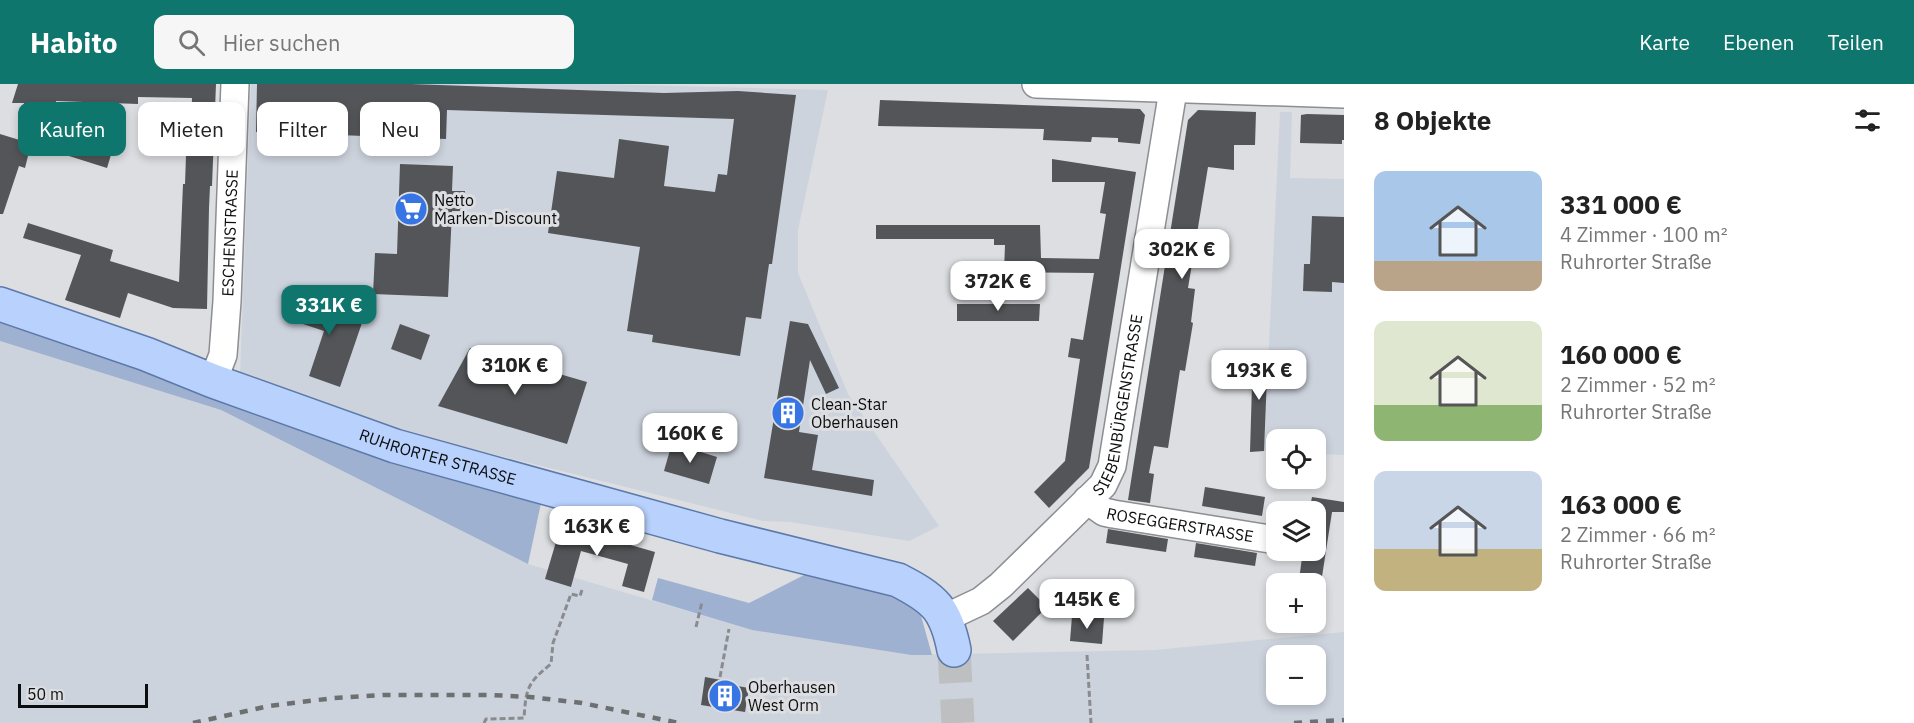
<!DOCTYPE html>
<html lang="de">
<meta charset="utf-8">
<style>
:root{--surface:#fff;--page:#f6f6f6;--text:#222;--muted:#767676;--accent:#0f766e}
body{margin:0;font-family:"IBM Plex Sans",sans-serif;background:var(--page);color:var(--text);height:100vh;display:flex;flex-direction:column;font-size:22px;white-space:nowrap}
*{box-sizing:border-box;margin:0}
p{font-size:20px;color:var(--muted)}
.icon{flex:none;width:33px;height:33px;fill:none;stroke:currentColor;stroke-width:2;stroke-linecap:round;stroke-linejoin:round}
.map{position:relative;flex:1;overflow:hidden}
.panel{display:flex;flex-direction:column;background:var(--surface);width:570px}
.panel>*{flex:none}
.banner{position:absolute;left:18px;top:18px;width:570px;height:54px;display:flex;gap:12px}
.tools{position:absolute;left:1266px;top:345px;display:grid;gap:12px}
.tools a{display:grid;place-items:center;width:60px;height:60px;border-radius:12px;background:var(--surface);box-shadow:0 3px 9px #0003;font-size:30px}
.scale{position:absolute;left:18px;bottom:15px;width:130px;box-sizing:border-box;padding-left:6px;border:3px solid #0c0d0e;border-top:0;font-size:16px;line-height:21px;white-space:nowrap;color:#0c0d0e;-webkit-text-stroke:4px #dcdee1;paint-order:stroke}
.price{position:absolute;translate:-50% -51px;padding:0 14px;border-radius:12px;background:#fff;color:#222;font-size:20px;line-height:39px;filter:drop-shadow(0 2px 3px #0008)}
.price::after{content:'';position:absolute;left:50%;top:36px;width:18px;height:14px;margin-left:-9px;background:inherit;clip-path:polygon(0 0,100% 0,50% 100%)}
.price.active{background:var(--accent);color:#fff}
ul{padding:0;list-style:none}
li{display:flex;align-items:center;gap:18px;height:150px;padding:0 30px}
li span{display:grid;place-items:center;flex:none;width:168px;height:120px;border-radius:12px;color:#555}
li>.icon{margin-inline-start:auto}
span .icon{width:72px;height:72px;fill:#fffc;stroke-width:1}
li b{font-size:26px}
h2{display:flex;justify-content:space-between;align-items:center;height:72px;padding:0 30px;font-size:26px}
.tag{padding:0 21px;border-radius:12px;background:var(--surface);box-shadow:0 3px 9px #0003;font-size:21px;line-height:54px}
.tag.active{background:var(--accent);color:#fff}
header{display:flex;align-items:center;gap:36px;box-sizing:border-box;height:84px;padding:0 30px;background:var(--accent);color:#fff}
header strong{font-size:28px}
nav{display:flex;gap:33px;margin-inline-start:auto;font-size:21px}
.search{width:420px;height:54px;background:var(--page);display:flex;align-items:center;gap:15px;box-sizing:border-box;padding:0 21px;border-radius:12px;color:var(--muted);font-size:22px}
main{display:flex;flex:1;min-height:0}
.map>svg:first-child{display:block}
.built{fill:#cdd3dd;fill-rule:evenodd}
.green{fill:#9eb1d0}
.building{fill:#535558}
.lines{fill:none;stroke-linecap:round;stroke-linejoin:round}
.major-tunnel{stroke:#bdbfc1;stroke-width:33;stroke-dasharray:33 16;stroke-linecap:butt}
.minor-casing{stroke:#8c8e91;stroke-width:30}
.major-casing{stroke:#5d79a9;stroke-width:36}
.path{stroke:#8a8b8e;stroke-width:3;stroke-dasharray:6 3;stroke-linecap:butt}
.minor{stroke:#fff;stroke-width:27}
.major{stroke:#b8d1fd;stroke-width:33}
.rail{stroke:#6d6f71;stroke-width:4.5;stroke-dasharray:8 8;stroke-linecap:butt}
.labels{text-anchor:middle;stroke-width:6;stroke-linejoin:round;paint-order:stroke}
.poi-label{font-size:16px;fill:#0c0d0e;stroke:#dcdee1;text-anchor:start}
.street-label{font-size:16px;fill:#0c0d0e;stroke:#dcdee1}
</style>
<header>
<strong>Habito</strong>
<div class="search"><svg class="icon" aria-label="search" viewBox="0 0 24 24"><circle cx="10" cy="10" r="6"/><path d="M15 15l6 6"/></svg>Hier suchen</div>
<nav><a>Karte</a><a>Ebenen</a><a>Teilen</a></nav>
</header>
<main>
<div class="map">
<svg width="1344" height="639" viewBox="0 0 1344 639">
<rect width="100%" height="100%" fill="#dcdee1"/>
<g class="built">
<path d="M 251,0 L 595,0 L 828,6 L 798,146 L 798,189 L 848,310 L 939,442 L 909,457 L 790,438 L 763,437 L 424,353 L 240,290 Z"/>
<path d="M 1280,28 L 1292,28 L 1290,94 L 1344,95 L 1344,371 L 1316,370 L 1316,356 L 1276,356 L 1276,367 L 1264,367 Z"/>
<path d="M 0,257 L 221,326 L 528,480 L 752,546 L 911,571 L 1155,566 L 1344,548 L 1344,639 L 0,639 ZM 1276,572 L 1316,572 L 1316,610 L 1276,610 Z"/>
</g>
<g class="green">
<path d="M 0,235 L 541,419 L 528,480 L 221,326 L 0,257 Z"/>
<path d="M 810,488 L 918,521 L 932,571 L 911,571 L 752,546 L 652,516 L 658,494 L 749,519 Z"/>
</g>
<g class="building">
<path d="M 18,0 L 216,0 L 212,102 L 210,102 L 209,124 L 207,225 L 173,224 L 128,209 L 120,234 L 65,216 L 81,171 L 23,154 L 28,139 L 113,166 L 110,177 L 179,198 L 183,100 L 185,100 L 187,43 L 191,43 L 192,14 L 138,13 L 138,20 L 56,17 L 55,42 L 114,61 L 107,84 L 31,60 L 25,84 L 19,82 L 3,130 L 0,130 L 0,50 L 26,58 L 37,27 L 24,27 L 24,19 L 12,19 Z"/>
<path d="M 257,0 L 411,0 L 664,9 L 738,7 L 796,11 L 772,180 L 769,180 L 761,235 L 746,233 L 740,272 L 652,258 L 653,251 L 627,247 L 640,163 L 548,149 L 557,87 L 614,94 L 619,55 L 669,62 L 664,102 L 715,108 L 718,90 L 727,91 L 734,35 L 447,26 L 446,55 L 256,48 Z"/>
<path d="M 880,16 L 1140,25 L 1145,31 L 1140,60 L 1118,58 L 1118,54 L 1092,53 L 1091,58 L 1043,56 L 1044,45 L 878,42 Z"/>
<path d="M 1198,26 L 1256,28 L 1255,61 L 1234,61 L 1234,86 L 1208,83 L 1188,204 L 1195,205 L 1191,238 L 1193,239 L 1185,287 L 1180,286 L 1168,364 L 1154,362 L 1149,389 L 1154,390 L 1150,419 L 1128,416 L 1188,36 Z"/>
<path d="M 1307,30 L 1344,31 L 1344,56 L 1342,56 L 1342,60 L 1300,59 L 1301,31 Z"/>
<path d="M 1052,75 L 1136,88 L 1089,384 L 1049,424 L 1034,408 L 1065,377 L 1080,275 L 1068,273 L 1071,254 L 1083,256 L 1094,189 L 1004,188 L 1005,161 L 994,161 L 994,155 L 876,155 L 876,141 L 1040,141 L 1041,174 L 1099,175 L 1106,130 L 1100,129 L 1105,98 L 1052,98 Z"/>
<path d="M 400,80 L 453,82 L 452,107 L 465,107 L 464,127 L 452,127 L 448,213 L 373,210 L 375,169 L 397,170 Z"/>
<path d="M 1312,132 L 1344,133 L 1344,199 L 1332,198 L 1332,208 L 1303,207 L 1304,180 L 1310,180 Z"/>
<path d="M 297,209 L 364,233 L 340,303 L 309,292 L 324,247 L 288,235 Z"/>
<path d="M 957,220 L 1040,220 L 1039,237 L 957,237 Z"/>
<path d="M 790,237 L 808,240 L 839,304 L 826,310 L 810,276 L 799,348 L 818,351 L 812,386 L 874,396 L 872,412 L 764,394 Z"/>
<path d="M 400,240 L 430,251 L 421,276 L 391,265 Z"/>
<path d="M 470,264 L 587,298 L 567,360 L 438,322 Z"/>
<path d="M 1253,268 L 1268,268 L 1264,367 L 1250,368 Z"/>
<path d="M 672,359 L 717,373 L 709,400 L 664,387 Z"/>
<path d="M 1205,403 L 1265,413 L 1262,432 L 1202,422 Z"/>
<path d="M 1312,413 L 1344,418 L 1344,428 L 1332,428 L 1321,499 L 1299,496 L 1303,466 L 1316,466 L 1316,428 L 1309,428 Z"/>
<path d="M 561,441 L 655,468 L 644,508 L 622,502 L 628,480 L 581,467 L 571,503 L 545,495 Z"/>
<path d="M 1108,445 L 1168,455 L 1166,468 L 1106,459 Z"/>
<path d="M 1196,459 L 1257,469 L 1255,482 L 1194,473 Z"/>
<path d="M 1028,504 L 1047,523 L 1013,557 L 993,537 Z"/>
<path d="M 1072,532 L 1104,534 L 1102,560 L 1070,557 Z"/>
<path d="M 705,593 L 721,596 L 720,599 L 749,604 L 745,628 L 701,621 Z"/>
</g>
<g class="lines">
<path class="major-tunnel" d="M 954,566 L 958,639"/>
<defs>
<g id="minor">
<path d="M 1036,0 L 1344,10"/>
<path id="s1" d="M 213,297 L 223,271 L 227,217 L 235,0"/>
<path id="s2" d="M 1087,416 L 1104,428 L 1113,430 L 1276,456"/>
<path id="s3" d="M 945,534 L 981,517 L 1001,501 L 1103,401 L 1112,382 L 1174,0"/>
</g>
<g id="major">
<path id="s4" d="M 0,220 L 146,270 L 213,297 L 395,362 L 720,452 L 898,496 C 935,515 946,525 954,566"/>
</g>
</defs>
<use href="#minor" class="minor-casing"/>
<use href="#major" class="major-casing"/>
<g class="path">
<path d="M 696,543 L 702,518"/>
<path d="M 1087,571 L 1091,639"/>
<path d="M 720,593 L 729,545"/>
<path d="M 484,639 L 486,635 L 524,634 C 526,605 527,599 551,580 L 553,559 L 571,510 L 580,512 L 582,506"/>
</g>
<use href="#minor" class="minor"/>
<use href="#major" class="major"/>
<g class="rail">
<path d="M 193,639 L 269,622 L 334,614 L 383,611 L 492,611 L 530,613 L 582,619 L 679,639"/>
<path d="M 1294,639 L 1344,636"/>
</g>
</g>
<defs>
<symbol id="supermarket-disc" viewBox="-11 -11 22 22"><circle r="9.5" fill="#3675e3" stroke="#dcdee1"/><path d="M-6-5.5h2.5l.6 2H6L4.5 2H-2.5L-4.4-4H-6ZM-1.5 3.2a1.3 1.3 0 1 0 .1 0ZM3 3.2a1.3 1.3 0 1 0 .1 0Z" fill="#fff"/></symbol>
<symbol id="building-disc" viewBox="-11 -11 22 22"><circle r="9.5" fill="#3675e3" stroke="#dcdee1"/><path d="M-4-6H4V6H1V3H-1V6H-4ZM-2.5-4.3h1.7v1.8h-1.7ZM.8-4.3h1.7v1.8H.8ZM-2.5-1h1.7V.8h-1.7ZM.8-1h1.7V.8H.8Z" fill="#fff"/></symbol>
</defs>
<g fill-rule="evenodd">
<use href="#supermarket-disc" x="392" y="106" width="38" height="38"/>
<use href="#building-disc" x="769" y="310" width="38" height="38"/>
<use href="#building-disc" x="706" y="593" width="38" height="38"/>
</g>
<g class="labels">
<g class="poi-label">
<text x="434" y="122">Netto<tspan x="434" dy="18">Marken-Discount</tspan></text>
<text x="811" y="326">Clean-Star<tspan x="811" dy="18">Oberhausen</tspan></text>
<text x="748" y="609">Oberhausen<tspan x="748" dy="18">West Orm</tspan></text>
</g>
<g class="street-label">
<text dy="6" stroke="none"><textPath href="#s1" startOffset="150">ESCHENSTRASSE</textPath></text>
<text dy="6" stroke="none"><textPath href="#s3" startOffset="290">SIEBENBÜRGENSTRASSE</textPath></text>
<text dy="6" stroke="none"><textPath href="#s4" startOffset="464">RUHRORTER STRASSE</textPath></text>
<text dy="6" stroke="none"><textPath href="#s2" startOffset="98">ROSEGGERSTRASSE</textPath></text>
</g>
</g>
</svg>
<div class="tools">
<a><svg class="icon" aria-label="locate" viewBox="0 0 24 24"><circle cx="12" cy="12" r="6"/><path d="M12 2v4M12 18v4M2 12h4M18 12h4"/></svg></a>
<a><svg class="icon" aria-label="layers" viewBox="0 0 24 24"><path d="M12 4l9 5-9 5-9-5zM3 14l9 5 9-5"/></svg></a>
<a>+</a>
<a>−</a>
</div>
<div class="scale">50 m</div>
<b class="price" style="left:1182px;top:196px">302K €</b>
<b class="price" style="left:998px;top:228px">372K €</b>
<b class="price active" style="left:329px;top:252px">331K €</b>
<b class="price" style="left:515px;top:312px">310K €</b>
<b class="price" style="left:1259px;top:317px">193K €</b>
<b class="price" style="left:690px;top:380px">160K €</b>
<b class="price" style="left:597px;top:473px">163K €</b>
<b class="price" style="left:1087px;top:546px">145K €</b>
<div class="banner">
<a class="tag active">Kaufen</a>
<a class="tag">Mieten</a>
<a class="tag">Filter</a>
<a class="tag">Neu</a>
</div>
</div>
<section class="panel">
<h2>8 Objekte<svg class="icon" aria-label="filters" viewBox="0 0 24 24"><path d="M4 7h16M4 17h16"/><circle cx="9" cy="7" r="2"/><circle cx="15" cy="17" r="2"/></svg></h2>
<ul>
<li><span style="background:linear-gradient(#a9c7e8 75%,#b9a48a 0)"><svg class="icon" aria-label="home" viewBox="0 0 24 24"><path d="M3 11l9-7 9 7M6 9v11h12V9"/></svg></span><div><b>331 000 €</b><p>4 Zimmer · 100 m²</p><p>Ruhrorter Straße</p></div></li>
<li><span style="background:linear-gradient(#dfe7d0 70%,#8fb573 0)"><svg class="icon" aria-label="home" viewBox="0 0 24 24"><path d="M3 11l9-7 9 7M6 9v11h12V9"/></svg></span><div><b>160 000 €</b><p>2 Zimmer · 52 m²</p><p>Ruhrorter Straße</p></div></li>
<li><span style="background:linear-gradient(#c9d6e8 65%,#c2b280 0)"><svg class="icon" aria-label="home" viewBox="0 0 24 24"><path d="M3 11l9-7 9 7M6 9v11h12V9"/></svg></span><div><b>163 000 €</b><p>2 Zimmer · 66 m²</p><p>Ruhrorter Straße</p></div></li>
</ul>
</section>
</main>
